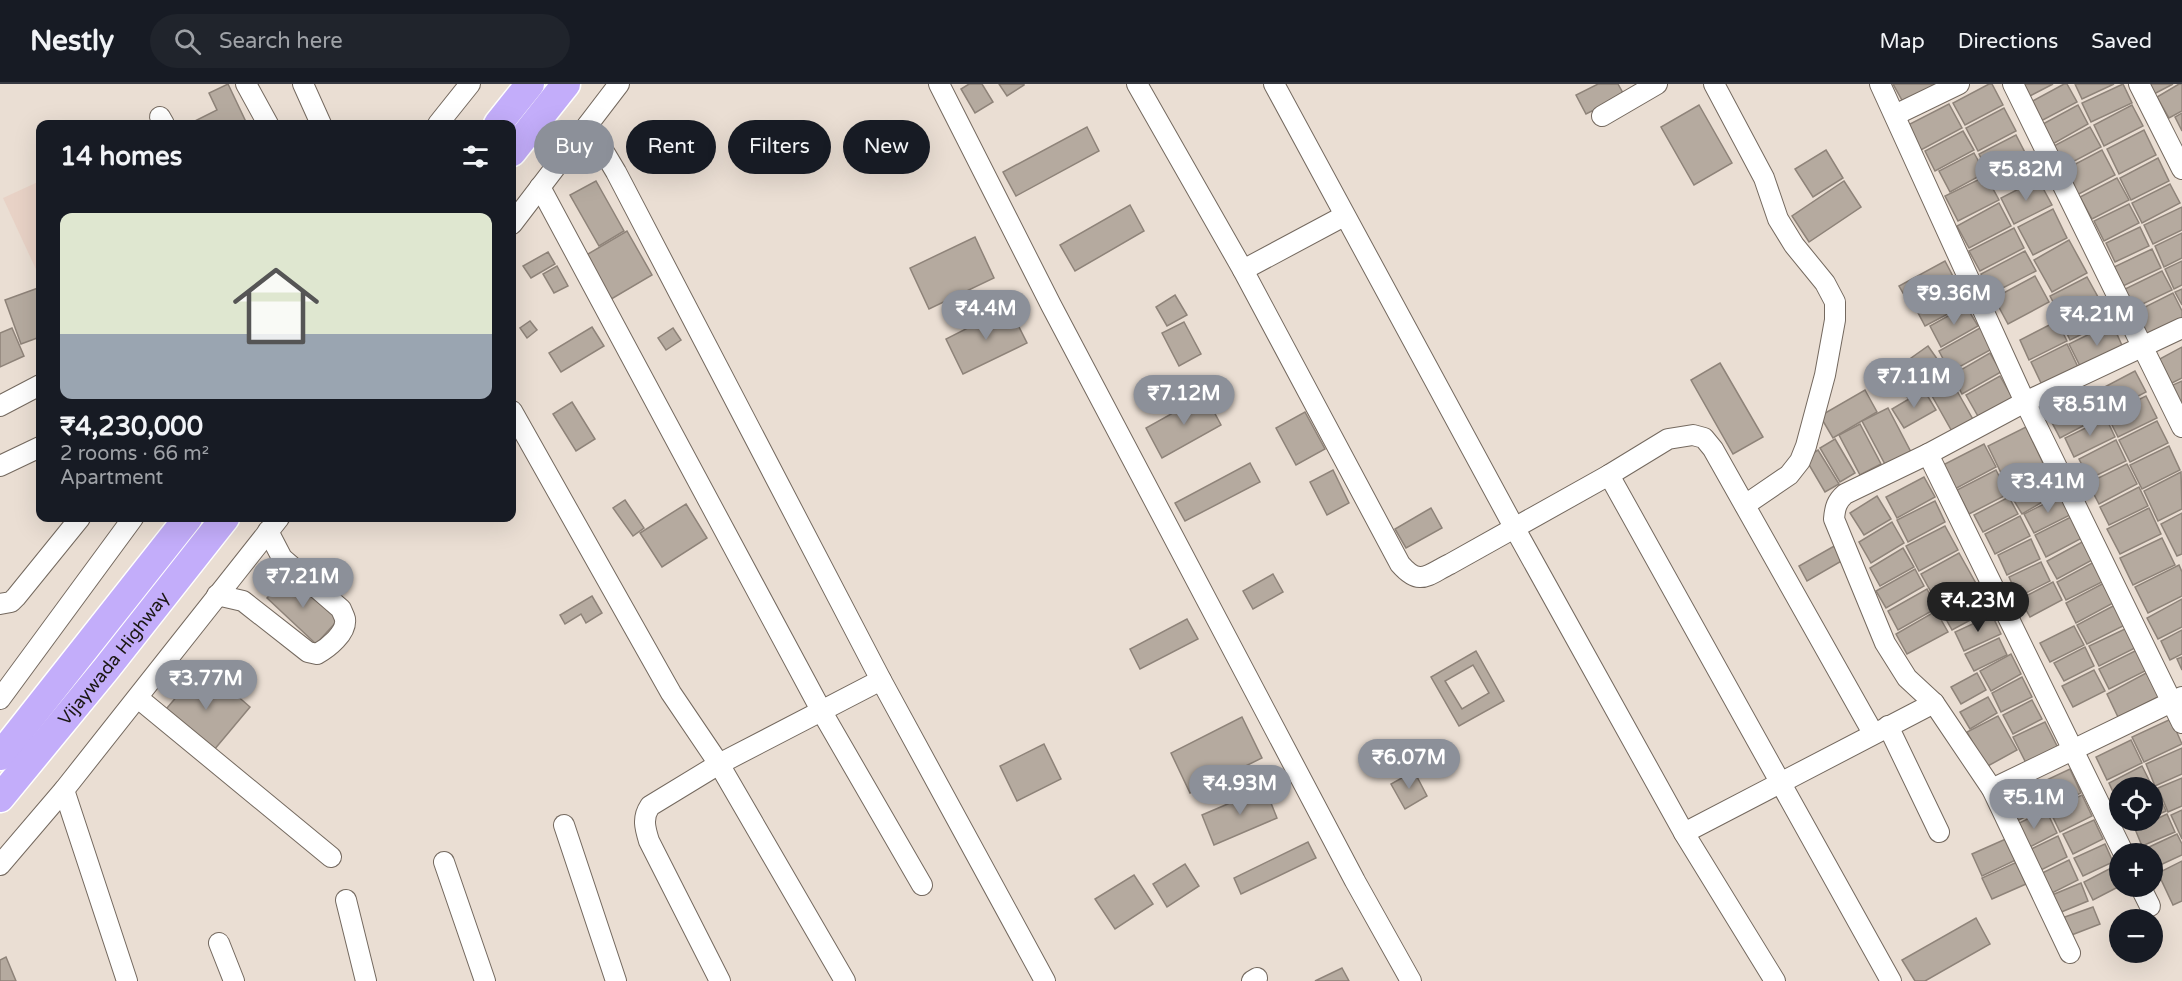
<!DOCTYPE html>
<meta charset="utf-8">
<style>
:root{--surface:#171b24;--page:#20242c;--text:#f1f3f6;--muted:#9ea1a6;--line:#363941;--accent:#8c9099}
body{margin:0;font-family:"Varela Round",sans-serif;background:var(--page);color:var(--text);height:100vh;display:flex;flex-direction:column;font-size:22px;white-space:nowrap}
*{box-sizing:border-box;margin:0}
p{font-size:20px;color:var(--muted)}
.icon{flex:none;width:33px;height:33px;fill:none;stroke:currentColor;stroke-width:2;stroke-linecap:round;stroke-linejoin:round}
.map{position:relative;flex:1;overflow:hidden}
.sheet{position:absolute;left:36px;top:36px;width:480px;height:402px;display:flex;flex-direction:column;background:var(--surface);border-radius:12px;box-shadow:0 6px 24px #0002}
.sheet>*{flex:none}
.hud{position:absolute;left:534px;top:36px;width:570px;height:54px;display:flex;gap:12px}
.controls{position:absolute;left:2109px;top:693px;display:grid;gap:12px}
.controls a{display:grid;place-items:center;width:54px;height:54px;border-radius:50%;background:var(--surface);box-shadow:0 6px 24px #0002;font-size:30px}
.price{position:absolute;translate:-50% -51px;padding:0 14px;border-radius:21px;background:var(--accent);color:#fff;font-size:20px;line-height:39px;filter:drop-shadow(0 2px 3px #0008)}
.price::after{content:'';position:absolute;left:50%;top:36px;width:18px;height:14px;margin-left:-9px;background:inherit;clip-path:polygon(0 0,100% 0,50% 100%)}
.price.current{background:#222;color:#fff}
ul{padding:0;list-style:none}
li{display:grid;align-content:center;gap:12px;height:318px;padding:0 24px}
li span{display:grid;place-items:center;height:186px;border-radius:12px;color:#555}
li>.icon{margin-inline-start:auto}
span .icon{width:108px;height:108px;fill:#fffc;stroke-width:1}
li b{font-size:26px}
h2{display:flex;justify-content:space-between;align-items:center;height:72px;padding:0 24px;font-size:26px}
.pill{padding:0 21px;border-radius:27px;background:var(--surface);box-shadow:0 6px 24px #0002;font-size:21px;line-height:54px}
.pill.current{background:var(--accent);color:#fff}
header{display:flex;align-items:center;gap:36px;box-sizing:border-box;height:84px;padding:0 30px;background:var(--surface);border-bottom:2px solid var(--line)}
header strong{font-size:28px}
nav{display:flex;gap:33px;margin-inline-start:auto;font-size:21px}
.search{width:420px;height:54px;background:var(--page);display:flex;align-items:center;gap:15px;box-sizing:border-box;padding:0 21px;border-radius:33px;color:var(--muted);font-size:22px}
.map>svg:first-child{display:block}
.commercial{fill:#e8d2c6}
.building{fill:#b5aa9f;stroke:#8e8379;stroke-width:1.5;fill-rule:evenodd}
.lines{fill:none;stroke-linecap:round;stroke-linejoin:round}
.minor-casing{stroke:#74695f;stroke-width:22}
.highway-casing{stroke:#fff;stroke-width:31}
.minor{stroke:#fff;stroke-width:20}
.highway{stroke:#c3adfa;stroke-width:28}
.labels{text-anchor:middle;stroke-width:6;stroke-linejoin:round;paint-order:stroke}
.street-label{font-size:18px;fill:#1b1713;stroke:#f7ece0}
</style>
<header>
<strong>Nestly</strong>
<div class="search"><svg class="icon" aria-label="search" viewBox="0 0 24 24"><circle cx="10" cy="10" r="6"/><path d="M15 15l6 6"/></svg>Search here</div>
<nav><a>Map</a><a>Directions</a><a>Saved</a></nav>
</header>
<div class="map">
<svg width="2182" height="897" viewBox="0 0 2182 897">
<rect width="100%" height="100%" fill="#eaded3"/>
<path class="commercial" d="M 40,97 L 40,194 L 3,114 Z"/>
<g class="building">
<path d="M 228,0 L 247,40 L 189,40 L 217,26 L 209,9 Z"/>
<path d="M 969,0 L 982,0 L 993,18 L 975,29 L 961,5 Z"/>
<path d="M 999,0 L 1024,0 L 1024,1 L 1007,12 Z"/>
<path d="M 1598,0 L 1618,0 L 1624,11 L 1586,30 L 1576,11 Z"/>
<path d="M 1893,0 L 1938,0 L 1903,18 Z"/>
<path d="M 1989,0 L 1992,0 L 2003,21 L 1965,41 L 1953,19 Z"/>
<path d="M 2021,0 L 2053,0 L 2028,13 Z"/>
<path d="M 2064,0 L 2067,0 L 2077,18 L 2041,37 L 2031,18 Z"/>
<path d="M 2075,0 L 2114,0 L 2082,15 Z"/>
<path d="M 2123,0 L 2132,19 L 2091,38 L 2082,19 Z"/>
<path d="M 2148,0 L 2173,0 L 2154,10 Z"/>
<path d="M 2179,0 L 2182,0 L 2182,27 L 2169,34 L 2157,13 Z"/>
<path d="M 1949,20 L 1962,44 L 1919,67 L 1906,42 Z"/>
<path d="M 1699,21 L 1732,79 L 1694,101 L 1661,43 Z"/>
<path d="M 2078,21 L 2088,40 L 2051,61 L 2041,41 Z"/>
<path d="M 2132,21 L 2143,42 L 2104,62 L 2094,41 Z"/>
<path d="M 2004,24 L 2016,47 L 1978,67 L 1966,44 Z"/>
<path d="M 2182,29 L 2182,47 L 2175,33 Z"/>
<path d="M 1087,43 L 1099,67 L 1016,112 L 1003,88 Z"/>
<path d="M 2090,43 L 2101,63 L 2061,84 L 2050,64 Z"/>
<path d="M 2144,46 L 2156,71 L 2119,90 L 2107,65 Z"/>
<path d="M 1963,47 L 1974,66 L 1935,87 L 1925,67 Z"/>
<path d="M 2016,51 L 2033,84 L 1995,103 L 1979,70 Z"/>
<path d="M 1826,66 L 1843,94 L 1813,113 L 1795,85 Z"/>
<path d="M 2102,66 L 2115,91 L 2077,111 L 2064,86 Z"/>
<path d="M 1974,69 L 1985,89 L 1950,108 L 1939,87 Z"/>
<path d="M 2158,74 L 2169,97 L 2131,116 L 2120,94 Z"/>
<path d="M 1986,92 L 1999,116 L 1958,137 L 1945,112 Z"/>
<path d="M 2117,94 L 2129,116 L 2092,135 L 2080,113 Z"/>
<path d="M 2038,95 L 2052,121 L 2014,140 L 2001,114 Z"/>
<path d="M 596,97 L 624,147 L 599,162 L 570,111 Z"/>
<path d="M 1844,97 L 1861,123 L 1809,158 L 1792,132 Z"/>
<path d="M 2170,100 L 2180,119 L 2142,139 L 2132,119 Z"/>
<path d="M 1999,119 L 2011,142 L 1969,164 L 1957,142 Z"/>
<path d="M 2129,120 L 2139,139 L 2104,157 L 2094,137 Z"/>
<path d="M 1130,121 L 1144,147 L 1075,187 L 1060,161 Z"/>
<path d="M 2182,123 L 2182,146 L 2153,160 L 2144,141 Z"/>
<path d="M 2053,125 L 2067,154 L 2033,171 L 2018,143 Z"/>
<path d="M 2140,143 L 2149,162 L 2115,178 L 2106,159 Z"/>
<path d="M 2014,144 L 2024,164 L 1980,187 L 1969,167 Z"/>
<path d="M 627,147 L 652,191 L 608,217 L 583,173 Z"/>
<path d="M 2182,149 L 2182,174 L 2164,183 L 2155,162 Z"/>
<path d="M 975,153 L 994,194 L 929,225 L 910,184 Z"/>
<path d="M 2069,156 L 2087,189 L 2052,208 L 2034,176 Z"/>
<path d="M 2152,165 L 2161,184 L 2123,202 L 2114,183 Z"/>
<path d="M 2025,167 L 2036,187 L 1991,210 L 1981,190 Z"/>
<path d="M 548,168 L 555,180 L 531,194 L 523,182 Z"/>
<path d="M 1945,177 L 1956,198 L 1911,223 L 1899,202 Z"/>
<path d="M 2182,177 L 2182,201 L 2174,205 L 2165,185 Z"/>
<path d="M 557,182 L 568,202 L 554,209 L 543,190 Z"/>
<path d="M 2162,187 L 2172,206 L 2130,226 L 2121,207 Z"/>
<path d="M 2035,192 L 2049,218 L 2008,240 L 1994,214 Z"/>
<path d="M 2087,193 L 2098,213 L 2061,233 L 2050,212 Z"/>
<path d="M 1958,201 L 1967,220 L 1925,242 L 1915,223 Z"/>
<path d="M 38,204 L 40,211 L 40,253 L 21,260 L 5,216 Z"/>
<path d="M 2182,205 L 2182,221 L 2175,208 Z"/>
<path d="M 2173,209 L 2182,227 L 2182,238 L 2144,257 L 2131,230 Z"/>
<path d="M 1175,211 L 1187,231 L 1167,242 L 1156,223 Z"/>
<path d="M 2099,215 L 2109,237 L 2070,256 L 2060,235 Z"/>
<path d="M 1966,222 L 1978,242 L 1941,263 L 1930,242 Z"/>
<path d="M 1009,223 L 1027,259 L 963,290 L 946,255 Z"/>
<path d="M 530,237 L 537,246 L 527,254 L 520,244 Z"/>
<path d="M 2057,237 L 2067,257 L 2029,276 L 2020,256 Z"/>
<path d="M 1184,238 L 1201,270 L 1179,282 L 1162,249 Z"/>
<path d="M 2112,239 L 2124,266 L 2082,286 L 2069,260 Z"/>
<path d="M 592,243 L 604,262 L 561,288 L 549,269 Z"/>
<path d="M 12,244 L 24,272 L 0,283 L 0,249 Z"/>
<path d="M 673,244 L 681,256 L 666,266 L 658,254 Z"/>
<path d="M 1980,244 L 1992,265 L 1950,288 L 1939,267 Z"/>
<path d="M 2067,260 L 2078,283 L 2042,301 L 2031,278 Z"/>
<path d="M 1928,262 L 1945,286 L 1908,314 L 1890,289 Z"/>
<path d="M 2182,263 L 2182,294 L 2168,301 L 2156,277 Z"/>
<path d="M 1990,269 L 2001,288 L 1962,310 L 1952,291 Z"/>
<path d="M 1720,279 L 1763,353 L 1733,370 L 1691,296 Z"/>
<path d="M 2135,287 L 2146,308 L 2106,329 L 2095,308 Z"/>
<path d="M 1948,291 L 1975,339 L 1954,351 L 1927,303 Z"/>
<path d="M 2000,292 L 2013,315 L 1979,334 L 1966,311 Z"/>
<path d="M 2182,297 L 2182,337 L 2166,304 Z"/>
<path d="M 1865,306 L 1877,328 L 1833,354 L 1820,332 Z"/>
<path d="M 1924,306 L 1936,326 L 1904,344 L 1892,325 Z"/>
<path d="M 2091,307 L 2104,331 L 2060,354 L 2047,329 Z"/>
<path d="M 1205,311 L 1221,341 L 1162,374 L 1146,344 Z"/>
<path d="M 2146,312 L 2157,334 L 2118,353 L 2107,331 Z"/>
<path d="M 572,318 L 595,355 L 576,367 L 553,330 Z"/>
<path d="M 1888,324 L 1912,370 L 1887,384 L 1862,337 Z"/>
<path d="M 1305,328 L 1325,365 L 1296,381 L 1276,344 Z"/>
<path d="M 2106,334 L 2115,353 L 2074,373 L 2065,354 Z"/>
<path d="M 2157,337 L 2168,359 L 2130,378 L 2119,356 Z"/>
<path d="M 1860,340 L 1881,380 L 1860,391 L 1839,351 Z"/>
<path d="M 2026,343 L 2043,379 L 2005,397 L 1988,362 Z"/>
<path d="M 1835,355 L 1855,389 L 1840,398 L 1820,364 Z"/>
<path d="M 2116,356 L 2126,377 L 2089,395 L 2079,375 Z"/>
<path d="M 1984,360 L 1996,383 L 1953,406 L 1941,382 Z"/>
<path d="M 2169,362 L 2180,386 L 2142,405 L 2130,381 Z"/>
<path d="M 1818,366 L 1839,400 L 1825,408 L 1805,374 Z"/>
<path d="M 1250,379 L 1260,398 L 1185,437 L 1175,419 Z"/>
<path d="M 2127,380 L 2137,400 L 2099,420 L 2088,399 Z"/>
<path d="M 1333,386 L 1349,419 L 1327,431 L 1310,398 Z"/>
<path d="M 1996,386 L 2008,410 L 1969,430 L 1957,406 Z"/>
<path d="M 2048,388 L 2059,408 L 2022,430 L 2010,410 Z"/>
<path d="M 2181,388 L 2182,425 L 2158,437 L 2144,407 Z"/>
<path d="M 1924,393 L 1935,413 L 1897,434 L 1886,413 Z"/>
<path d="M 2139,403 L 2148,422 L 2109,441 L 2100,423 Z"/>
<path d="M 2062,411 L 2072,430 L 2034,449 L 2024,430 Z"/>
<path d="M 1877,412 L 1891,435 L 1864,451 L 1850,429 Z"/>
<path d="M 2009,413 L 2018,430 L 1983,448 L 1974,431 Z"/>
<path d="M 625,416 L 644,444 L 633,452 L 613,424 Z"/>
<path d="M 1935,417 L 1945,438 L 1908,458 L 1897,436 Z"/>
<path d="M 686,420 L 707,454 L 662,483 L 640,449 Z"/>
<path d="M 1431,424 L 1442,444 L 1406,464 L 1395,445 Z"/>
<path d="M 2149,424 L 2161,450 L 2120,470 L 2107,445 Z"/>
<path d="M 2182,429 L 2182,470 L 2177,472 L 2161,440 Z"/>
<path d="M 2020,432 L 2030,452 L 1995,470 L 1985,450 Z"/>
<path d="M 2071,433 L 2082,454 L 2046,473 L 2035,451 Z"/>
<path d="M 1892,438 L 1904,459 L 1871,479 L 1859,458 Z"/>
<path d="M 1945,442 L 1958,466 L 1919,487 L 1906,462 Z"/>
<path d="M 2162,454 L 2175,481 L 2133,501 L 2120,474 Z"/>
<path d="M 2031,455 L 2040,475 L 2007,491 L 1998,471 Z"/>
<path d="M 2084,457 L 2094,475 L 2057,495 L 2047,477 Z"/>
<path d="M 1836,461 L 1845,475 L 1807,497 L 1799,482 Z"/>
<path d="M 1903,464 L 1914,483 L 1880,502 L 1870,484 Z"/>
<path d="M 1959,469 L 1978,503 L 1940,524 L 1921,490 Z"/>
<path d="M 2041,478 L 2050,497 L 2018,513 L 2009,493 Z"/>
<path d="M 2094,478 L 2104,497 L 2066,516 L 2057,498 Z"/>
<path d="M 2179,481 L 2182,488 L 2182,512 L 2148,529 L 2135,503 Z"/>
<path d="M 1915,485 L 1924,502 L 1886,524 L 1876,507 Z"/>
<path d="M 1273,490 L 1283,508 L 1253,525 L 1243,507 Z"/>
<path d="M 289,491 L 338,536 L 316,560 L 267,514 Z"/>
<path d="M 2053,498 L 2062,516 L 2030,533 L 2020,515 Z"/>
<path d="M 2104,499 L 2115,518 L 2076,539 L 2066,519 Z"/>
<path d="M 1927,505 L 1937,524 L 1898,546 L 1888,527 Z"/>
<path d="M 1977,506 L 1989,526 L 1952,546 L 1941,526 Z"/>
<path d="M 592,512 L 602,529 L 586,539 L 581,530 L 565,540 L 560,531 Z"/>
<path d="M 2182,515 L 2182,543 L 2158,555 L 2147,534 Z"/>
<path d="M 2115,521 L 2125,541 L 2087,560 L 2077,541 Z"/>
<path d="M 1936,527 L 1948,548 L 1907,570 L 1896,550 Z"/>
<path d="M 1992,531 L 2001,550 L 1964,567 L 1955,548 Z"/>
<path d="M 1187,535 L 1198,555 L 1140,585 L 1130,565 Z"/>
<path d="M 2074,542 L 2084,561 L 2050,578 L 2040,559 Z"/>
<path d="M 2127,544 L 2137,563 L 2099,582 L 2089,562 Z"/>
<path d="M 2182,546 L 2182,570 L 2170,576 L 2161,557 Z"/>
<path d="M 1999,554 L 2007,571 L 1974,587 L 1965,570 Z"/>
<path d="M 2085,563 L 2094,582 L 2064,597 L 2054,579 Z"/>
<path d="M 2137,566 L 2147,586 L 2109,605 L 2099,585 Z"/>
<path d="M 1476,567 L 1504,617 L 1459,642 L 1431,593 ZM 1473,581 L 1489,609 L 1462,625 L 1445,597 Z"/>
<path d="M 2011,570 L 2021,590 L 1991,607 L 1980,587 Z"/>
<path d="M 2182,573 L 2182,586 L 2177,575 Z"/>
<path d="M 203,582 L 250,623 L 209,672 L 161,631 Z"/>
<path d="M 2094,586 L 2105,607 L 2073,623 L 2062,602 Z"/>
<path d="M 2148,588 L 2160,612 L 2118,633 L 2107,610 Z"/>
<path d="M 1977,589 L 1986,606 L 1961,620 L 1951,603 Z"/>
<path d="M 2022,593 L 2032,613 L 2001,628 L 1992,609 Z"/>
<path d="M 1988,613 L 1997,629 L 1970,645 L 1960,628 Z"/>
<path d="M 2032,616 L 2042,635 L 2013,650 L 2003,631 Z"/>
<path d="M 1998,632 L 2017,666 L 1986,683 L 1967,648 Z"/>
<path d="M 1242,633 L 1262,674 L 1190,709 L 1171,669 Z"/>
<path d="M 2171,635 L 2182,660 L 2144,678 L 2132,653 Z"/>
<path d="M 2045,638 L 2058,664 L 2026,679 L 2013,653 Z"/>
<path d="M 2131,656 L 2142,679 L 2107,696 L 2096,673 Z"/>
<path d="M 1044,660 L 1061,695 L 1017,717 L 1000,682 Z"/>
<path d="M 2182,664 L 2182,690 L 2155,702 L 2146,680 Z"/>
<path d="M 2142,682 L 2153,704 L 2120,704 L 2119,721 L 2109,699 Z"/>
<path d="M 2070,685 L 2081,709 L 2049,724 L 2038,700 Z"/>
<path d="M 1414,687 L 1427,712 L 1405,725 L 1391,700 Z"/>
<path d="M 2182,694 L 2182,722 L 2168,728 L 2158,704 Z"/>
<path d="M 2035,702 L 2045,723 L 2011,740 L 2001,719 Z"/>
<path d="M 1265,704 L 1277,734 L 1214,761 L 1202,731 Z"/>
<path d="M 2157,707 L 2166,727 L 2152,733 L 2152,709 Z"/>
<path d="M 2082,711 L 2092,732 L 2060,748 L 2050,727 Z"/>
<path d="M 2046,726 L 2057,749 L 2022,767 L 2011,743 Z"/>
<path d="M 2182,726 L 2182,755 L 2171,731 Z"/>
<path d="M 2167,730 L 2175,748 L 2142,762 L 2135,745 Z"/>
<path d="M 2094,736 L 2103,755 L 2073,770 L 2063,750 Z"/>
<path d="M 2128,736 L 2145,736 L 2131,743 Z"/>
<path d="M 2177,750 L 2182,760 L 2182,771 L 2156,783 L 2152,770 L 2149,770 L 2147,764 Z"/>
<path d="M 2058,752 L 2067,773 L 2039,787 L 2029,766 Z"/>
<path d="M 2008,754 L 2018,775 L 1982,792 L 1972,770 Z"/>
<path d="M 1308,758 L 1316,774 L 1241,810 L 1234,794 Z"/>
<path d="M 2105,760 L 2113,778 L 2083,792 L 2074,774 Z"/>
<path d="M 2069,776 L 2078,796 L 2050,810 L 2040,790 Z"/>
<path d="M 2182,777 L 2182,817 L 2173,821 L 2158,789 Z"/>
<path d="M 2017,778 L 2026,800 L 1992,815 L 1982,794 Z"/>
<path d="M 1185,780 L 1199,802 L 1167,823 L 1153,800 Z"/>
<path d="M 2115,782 L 2120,790 L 2120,802 L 2093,816 L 2084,798 Z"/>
<path d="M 1134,791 L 1153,820 L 1115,845 L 1095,815 Z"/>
<path d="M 2081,799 L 2088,817 L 2059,829 L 2052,811 Z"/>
<path d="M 2093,823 L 2100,840 L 2069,852 L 2062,834 Z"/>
<path d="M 1976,834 L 1990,860 L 1925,897 L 1915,897 L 1902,876 Z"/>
<path d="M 6,873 L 16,897 L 0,897 L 0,876 Z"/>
<path d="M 1342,884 L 1349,897 L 1315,897 Z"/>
</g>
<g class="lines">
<defs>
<g id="minor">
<path d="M 246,0 L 268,40"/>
<path d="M 303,0 L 321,40"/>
<path d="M 939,0 L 1051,221 L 1355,797 L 1411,897"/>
<path d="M 1137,0 L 1243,186 L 1400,480 C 1420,503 1427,491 1450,480 L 1609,391 L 1668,355 L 1693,351 L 1704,354 L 1713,365 L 1873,649"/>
<path d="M 1274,0 L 1514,443 L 1684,749 L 1775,897"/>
<path d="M 1714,0 L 1764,94 L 1778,135 L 1794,161 L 1825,199 L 1835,218 L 1835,236 L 1825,291 L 1806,362 L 1800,377 L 1789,391 L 1745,421"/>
<path d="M 1880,0 L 2025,318 L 2182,639"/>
<path d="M 2013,0 L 2182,343"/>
<path d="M 2139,0 L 2182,85"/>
<path d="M 1895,31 L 1959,0"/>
<path d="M 1602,32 L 1657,0"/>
<path d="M 160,33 L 164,40"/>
<path d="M 438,40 L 470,0"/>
<path d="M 588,41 L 616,88 L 881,596 L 1045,897"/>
<path d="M 540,103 L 822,628 L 922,801"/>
<path d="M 512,140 L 619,0"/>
<path d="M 1243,186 L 1344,132"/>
<path d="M 0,322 L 40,301"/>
<path d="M 512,327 L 671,609 L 719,680 L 845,897"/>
<path d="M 1928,370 L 2124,770"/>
<path d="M 0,382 L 40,363"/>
<path d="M 1609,391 L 1891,897"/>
<path d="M 217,511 L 243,517 L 308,568 L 317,570 C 328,564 347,549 345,535 C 344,531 342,528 341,525 L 282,474 L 268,447"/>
<path d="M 0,520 L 11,518 L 16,513 L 80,434"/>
<path d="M 138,614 L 331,773"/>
<path d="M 0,615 L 133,434"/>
<path d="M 1888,642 L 1939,748"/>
<path d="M 1992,705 L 2182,613"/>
<path d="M 64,706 L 127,897"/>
<path d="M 564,741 L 616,897"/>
<path d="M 1684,749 L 1934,619"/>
<path d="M 444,778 L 485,897"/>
<path d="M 0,781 L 64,706 L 279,434"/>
<path d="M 2140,802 L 2150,822"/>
<path d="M 346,816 L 366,897"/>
<path d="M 219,859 L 234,897"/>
<path d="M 2070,869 L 1992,705 L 1934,619 L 1907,594 L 1885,559 L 1834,435 C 1835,423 1837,417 1845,410 L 1928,370 L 2025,318 L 2182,244"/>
<path d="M 720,897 L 649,757 C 645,744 642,734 650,722 L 719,680 L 881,596"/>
<path d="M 1252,897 L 1257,894"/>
</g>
<g id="highway">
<path d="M 498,40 L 530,0"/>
<path d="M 512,68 L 566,0"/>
<path d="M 0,672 L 188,434"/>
<path id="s1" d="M 0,714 L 106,585 L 225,434"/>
</g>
</defs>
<use href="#minor" class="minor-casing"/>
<use href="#highway" class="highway-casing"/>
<use href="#minor" class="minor"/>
<use href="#highway" class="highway"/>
</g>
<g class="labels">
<g class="street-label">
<text dy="6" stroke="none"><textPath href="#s1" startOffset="180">Vijaywada Highway</textPath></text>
</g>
</g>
</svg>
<div class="controls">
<a><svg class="icon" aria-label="locate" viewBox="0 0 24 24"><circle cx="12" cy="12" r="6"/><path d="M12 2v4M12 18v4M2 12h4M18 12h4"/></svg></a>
<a>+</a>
<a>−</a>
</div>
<b class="price" style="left:2026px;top:118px">₹5.82M</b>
<b class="price" style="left:1954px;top:242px">₹9.36M</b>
<b class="price" style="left:986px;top:257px">₹4.4M</b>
<b class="price" style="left:2097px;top:263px">₹4.21M</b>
<b class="price" style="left:1914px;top:325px">₹7.11M</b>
<b class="price" style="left:1184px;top:342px">₹7.12M</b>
<b class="price" style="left:2090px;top:353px">₹8.51M</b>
<b class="price" style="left:2048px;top:430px">₹3.41M</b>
<b class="price" style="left:303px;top:525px">₹7.21M</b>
<b class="price current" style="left:1978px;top:549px">₹4.23M</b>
<b class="price" style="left:206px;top:627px">₹3.77M</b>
<b class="price" style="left:1409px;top:706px">₹6.07M</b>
<b class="price" style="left:1240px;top:732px">₹4.93M</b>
<b class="price" style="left:2034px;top:746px">₹5.1M</b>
<div class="hud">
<a class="pill current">Buy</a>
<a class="pill">Rent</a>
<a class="pill">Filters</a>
<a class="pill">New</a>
</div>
<section class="sheet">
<h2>14 homes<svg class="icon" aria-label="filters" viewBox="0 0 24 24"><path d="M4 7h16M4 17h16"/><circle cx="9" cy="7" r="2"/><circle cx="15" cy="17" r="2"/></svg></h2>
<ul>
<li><span style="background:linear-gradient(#dfe7d0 65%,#9aa5b1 0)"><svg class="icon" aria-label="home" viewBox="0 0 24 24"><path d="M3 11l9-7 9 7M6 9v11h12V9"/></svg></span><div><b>₹4,230,000</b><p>2 rooms · 66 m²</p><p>Apartment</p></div></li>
</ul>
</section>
</div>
